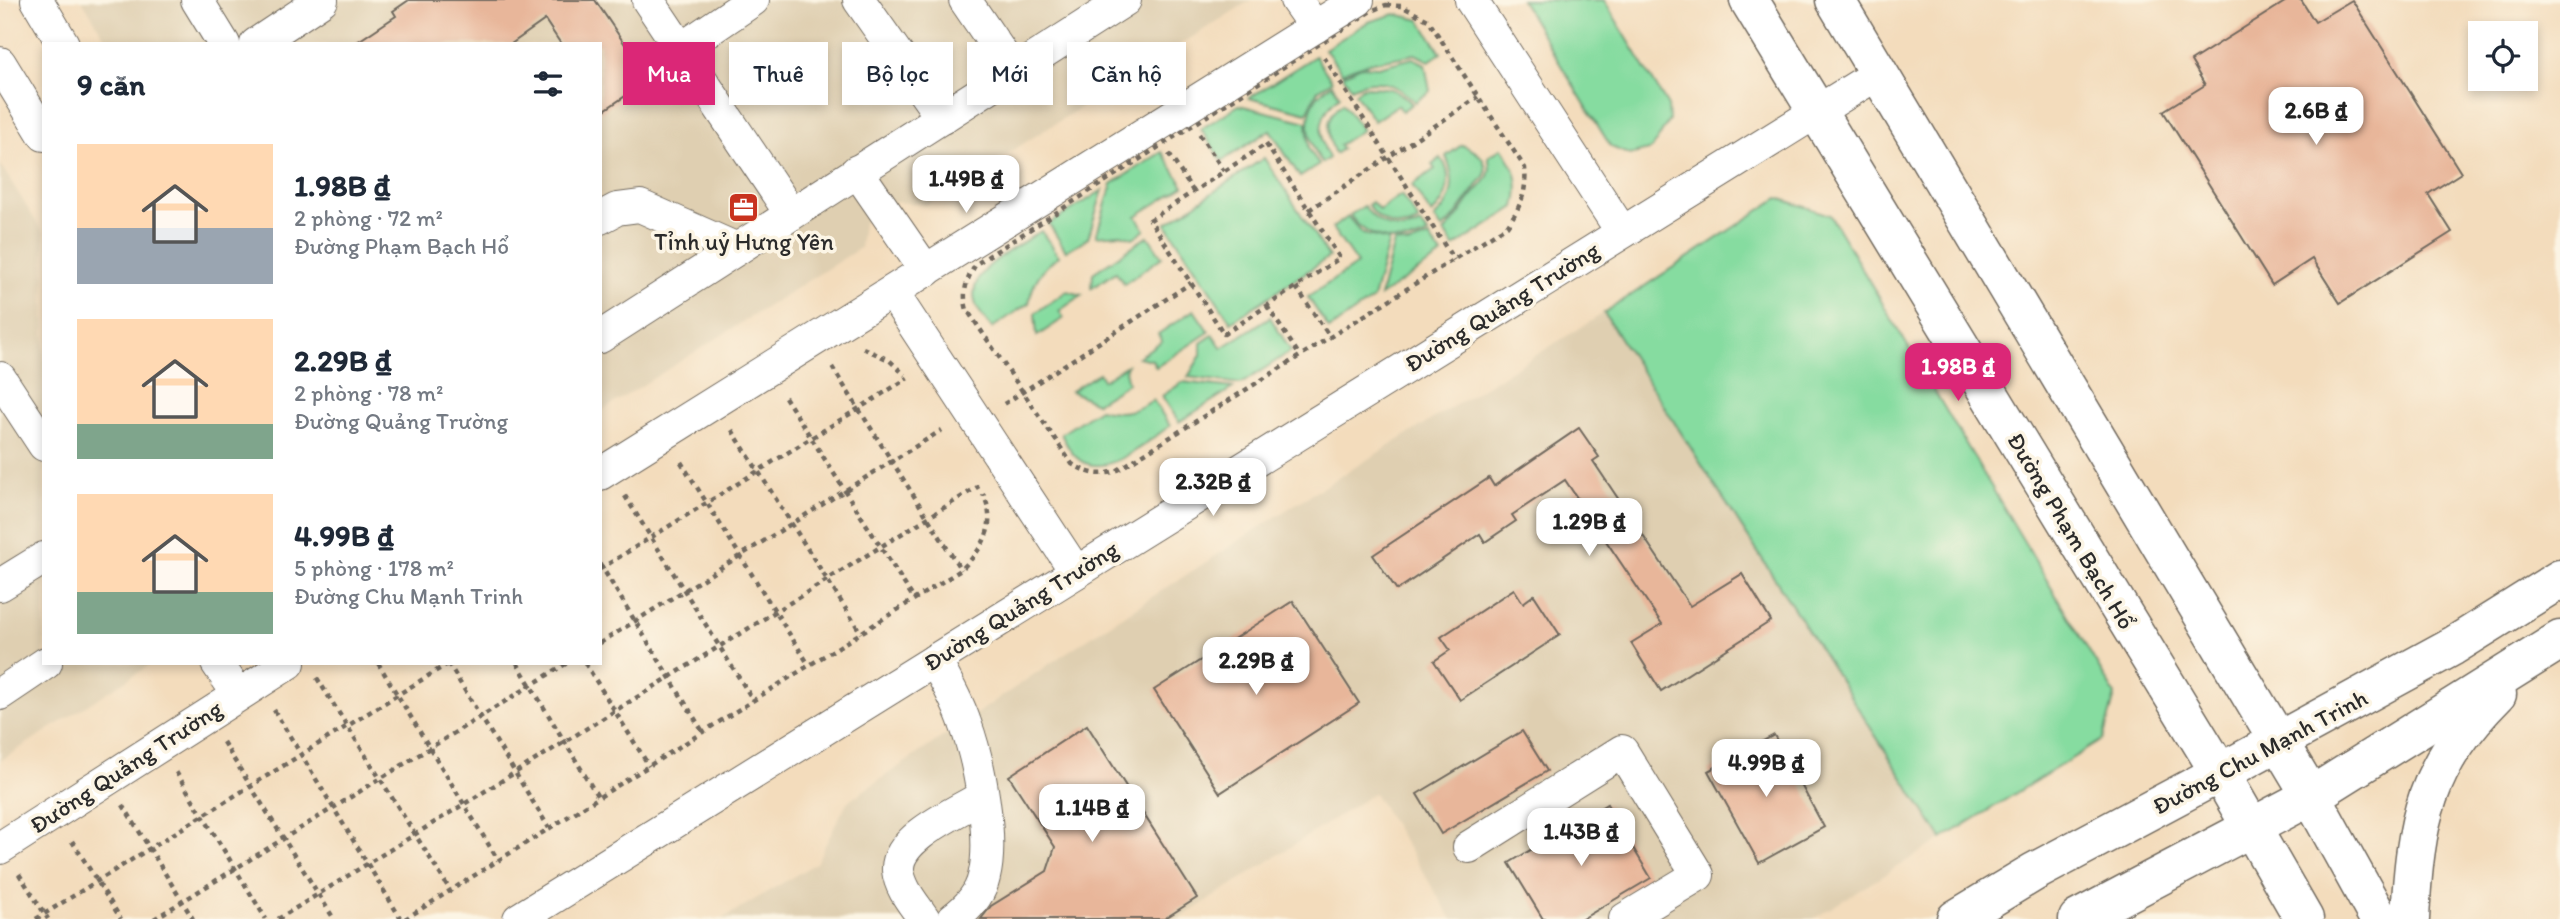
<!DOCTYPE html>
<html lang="vi">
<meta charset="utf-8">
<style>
:root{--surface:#fff;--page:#f6f6f7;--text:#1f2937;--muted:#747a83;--accent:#db2777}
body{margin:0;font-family:Itim,sans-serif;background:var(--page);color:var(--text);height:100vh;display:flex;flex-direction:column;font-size:26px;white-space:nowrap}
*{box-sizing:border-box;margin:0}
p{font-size:23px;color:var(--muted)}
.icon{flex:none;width:38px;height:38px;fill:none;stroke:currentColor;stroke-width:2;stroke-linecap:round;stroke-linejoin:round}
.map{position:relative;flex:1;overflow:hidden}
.side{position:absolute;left:42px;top:42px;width:560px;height:623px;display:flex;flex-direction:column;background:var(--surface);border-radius:0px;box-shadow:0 4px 10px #0003}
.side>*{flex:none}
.top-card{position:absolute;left:623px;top:42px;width:665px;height:63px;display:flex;gap:14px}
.controls{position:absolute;left:2468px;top:21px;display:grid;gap:14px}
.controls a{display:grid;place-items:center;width:70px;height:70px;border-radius:0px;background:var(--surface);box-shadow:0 4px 10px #0003;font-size:35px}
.price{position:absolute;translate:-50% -60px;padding:0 16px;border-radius:14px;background:#fff;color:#222;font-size:23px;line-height:46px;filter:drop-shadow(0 2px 4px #0008)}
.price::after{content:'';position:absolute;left:50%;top:42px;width:21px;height:16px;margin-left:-10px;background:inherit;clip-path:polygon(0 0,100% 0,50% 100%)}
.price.selected{background:var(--accent);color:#fff}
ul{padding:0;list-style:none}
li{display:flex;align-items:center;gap:21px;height:175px;padding:0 35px}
li span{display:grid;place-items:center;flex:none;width:196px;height:140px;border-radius:0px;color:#555}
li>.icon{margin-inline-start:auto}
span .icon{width:84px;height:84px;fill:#fffc;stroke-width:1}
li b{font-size:30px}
h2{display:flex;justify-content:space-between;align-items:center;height:84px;padding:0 35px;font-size:30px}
.pill{padding:0 24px;border-radius:0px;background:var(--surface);box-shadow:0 4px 10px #0003;font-size:24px;line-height:63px}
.pill.selected{background:var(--accent);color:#fff}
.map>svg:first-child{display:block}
.built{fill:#dfcfb1}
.green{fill:#86dca0;stroke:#588466;stroke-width:2}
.building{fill:#e8b69a}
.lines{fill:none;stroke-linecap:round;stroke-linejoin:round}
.minor-casing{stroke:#71695e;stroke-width:34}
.major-casing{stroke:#71695e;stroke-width:41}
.highway-casing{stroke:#71695e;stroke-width:41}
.path{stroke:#71695e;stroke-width:4.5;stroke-dasharray:5 5;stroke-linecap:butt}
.minor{stroke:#fff;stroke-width:32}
.major{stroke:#fff;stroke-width:38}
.highway{stroke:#fff;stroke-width:38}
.labels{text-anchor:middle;stroke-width:7;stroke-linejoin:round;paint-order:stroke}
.poi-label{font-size:24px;fill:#2b2b2b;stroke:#fcf5e5}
.street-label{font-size:24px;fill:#2b2b2b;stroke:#fcf5e5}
</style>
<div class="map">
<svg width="2560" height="919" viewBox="0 0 2560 919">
<rect width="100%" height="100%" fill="#fcf5e5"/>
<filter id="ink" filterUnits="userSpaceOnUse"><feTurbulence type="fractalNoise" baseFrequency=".0143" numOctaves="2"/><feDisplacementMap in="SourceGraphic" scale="14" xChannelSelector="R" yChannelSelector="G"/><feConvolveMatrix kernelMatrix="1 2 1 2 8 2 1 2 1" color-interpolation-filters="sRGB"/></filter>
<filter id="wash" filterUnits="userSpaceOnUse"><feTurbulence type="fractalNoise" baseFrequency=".00686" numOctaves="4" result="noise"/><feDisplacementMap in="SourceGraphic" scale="28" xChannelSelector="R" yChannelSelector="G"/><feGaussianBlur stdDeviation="1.57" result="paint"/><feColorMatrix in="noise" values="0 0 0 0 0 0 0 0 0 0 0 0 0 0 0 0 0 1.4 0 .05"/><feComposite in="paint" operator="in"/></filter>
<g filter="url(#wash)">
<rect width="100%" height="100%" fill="#f3dcbc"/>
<g class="built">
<path d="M 82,0 L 1251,0 L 926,205 L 897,202 L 863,223 L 860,248 L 600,412 L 600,44 L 109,44 Z"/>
<path d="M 0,164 L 44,234 L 44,663 L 153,663 L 0,761 Z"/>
<path d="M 1604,313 L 1942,839 L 1813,919 L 1452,919 L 1374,793 L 1179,919 L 722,919 L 816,863 L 847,802 L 1064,654 L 1294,505 Z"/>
</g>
<g class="green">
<path d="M 1521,0 L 1604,0 L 1668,106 L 1669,120 L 1652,149 L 1630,155 L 1611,147 Z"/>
<path d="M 1395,14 L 1420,20 L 1441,53 L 1429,61 L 1415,54 C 1390,60 1364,61 1342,73 L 1325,49 L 1368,22 Z"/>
<path d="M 1315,56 L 1332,81 L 1318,90 L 1307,113 L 1249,98 Z"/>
<path d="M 1413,58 L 1425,64 L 1430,91 L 1415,102 C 1396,83 1377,76 1351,88 L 1343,75 L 1361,66 L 1378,67 Z"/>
<path d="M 1332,84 L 1340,96 C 1319,112 1316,135 1329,158 L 1322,163 C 1304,136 1302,102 1332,84 Z"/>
<path d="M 1363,87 C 1384,87 1398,87 1412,104 L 1402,111 L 1398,105 L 1374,121 L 1355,93 Z"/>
<path d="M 1343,103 L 1362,130 L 1339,145 L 1342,149 L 1335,154 C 1326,134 1324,116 1343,103 Z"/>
<path d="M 1239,105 L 1307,122 L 1309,149 L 1319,165 L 1300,177 L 1270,130 L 1222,161 L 1201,129 Z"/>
<path d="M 1462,145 C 1476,151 1488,157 1485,175 L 1453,219 L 1442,229 L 1434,218 C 1455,201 1456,180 1446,156 Z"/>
<path d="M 1502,148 C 1516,168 1522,182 1515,207 L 1454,247 L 1444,232 C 1455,222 1461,211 1469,200 C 1480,184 1495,179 1488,157 Z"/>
<path d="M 1162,152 L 1184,186 L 1136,216 L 1145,230 L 1133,238 L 1121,234 L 1096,236 L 1112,184 Z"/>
<path d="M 1264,158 L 1329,257 L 1231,322 L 1166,224 Z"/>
<path d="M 1441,158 C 1454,175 1448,202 1431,214 L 1412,185 L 1435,169 L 1432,165 Z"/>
<path d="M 1103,190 L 1088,238 L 1066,251 L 1049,224 Z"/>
<path d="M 1401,195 L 1419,221 C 1399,233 1379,222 1368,205 L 1372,202 L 1379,210 Z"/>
<path d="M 1778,198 L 1830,215 L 2115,695 L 2103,739 L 1942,839 L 1604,313 Z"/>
<path d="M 1364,206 C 1377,225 1399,236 1421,224 L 1428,234 C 1403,248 1365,239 1350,215 Z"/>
<path d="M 1348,217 L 1363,234 L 1389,240 L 1373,299 L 1329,329 L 1308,297 L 1357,264 L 1332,228 Z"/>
<path d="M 1041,231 L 1059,256 C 1041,269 1033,281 1029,303 L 992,328 C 987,321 979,313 976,305 C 963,270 1019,246 1041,231 Z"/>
<path d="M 1148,236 L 1162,257 L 1124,284 L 1116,272 L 1092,288 L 1093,273 Z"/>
<path d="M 1429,237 L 1442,255 L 1380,296 L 1394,242 L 1409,244 Z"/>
<path d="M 1067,291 L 1082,295 L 1059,311 L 1064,318 L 1037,336 L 1035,313 Z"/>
<path d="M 1194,310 L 1209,332 L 1156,367 L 1152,360 L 1138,357 L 1162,341 L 1158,334 Z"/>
<path d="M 1270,317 L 1291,351 L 1241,384 L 1188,377 L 1201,355 L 1201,343 L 1213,335 L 1222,348 Z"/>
<path d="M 1127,365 L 1125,371 L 1128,383 L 1096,403 L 1071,391 L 1099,373 L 1103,380 Z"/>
<path d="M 1183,382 L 1233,388 L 1179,422 L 1162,396 Z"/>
<path d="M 1153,400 L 1170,426 C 1147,441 1103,483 1076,457 C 1070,452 1065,441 1061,434 L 1099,409 C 1120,415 1135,412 1153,400 Z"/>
</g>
<g id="blocks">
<g class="building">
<path d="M 409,0 L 595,0 L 649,80 L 600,113 L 600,44 L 561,44 L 545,20 L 511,44 L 354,44 L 396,16 L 393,11 Z"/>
<path d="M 2288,0 L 2301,0 L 2315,22 L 2352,0 L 2461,173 L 2428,194 L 2452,232 L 2340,303 L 2312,259 L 2272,285 L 2163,111 L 2205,85 L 2191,61 Z"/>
<path d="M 1579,428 L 1599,457 L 1593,461 L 1690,606 L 1742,574 L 1771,621 L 1661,691 L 1631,643 L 1662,624 L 1565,480 L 1512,515 L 1516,521 L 1485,542 L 1480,534 L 1397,590 L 1373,555 L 1489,478 L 1494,486 Z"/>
<path d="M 1514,589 L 1523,603 L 1534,595 L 1560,635 L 1460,700 L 1434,661 L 1450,650 L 1441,637 Z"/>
<path d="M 1293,601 L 1359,703 L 1220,793 L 1154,690 Z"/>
<path d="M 1087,725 L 1197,898 L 1164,919 L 981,919 L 991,906 L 1047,871 L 1055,847 L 1009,776 Z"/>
<path d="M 1522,731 L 1547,771 L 1441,834 L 1417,794 Z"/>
<path d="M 1774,735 L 1824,827 L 1759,863 L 1708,771 Z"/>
<path d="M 1607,804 L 1651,878 L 1582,919 L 1543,919 L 1509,863 Z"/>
</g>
</g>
</g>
<g filter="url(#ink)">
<use href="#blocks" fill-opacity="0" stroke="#71695e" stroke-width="2"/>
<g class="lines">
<defs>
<g id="minor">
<path d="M 37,0 L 63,44"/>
<path d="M 197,0 L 224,44"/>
<path d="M 648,0 L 791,214"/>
<path d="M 859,0 L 942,118"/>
<path d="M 965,0 L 1014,72"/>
<path d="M 1296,0 L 1315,27"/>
<path d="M 1471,0 L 1622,232"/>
<path d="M 256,44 L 322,0"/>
<path d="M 681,49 L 753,0"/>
<path d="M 0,63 L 44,135"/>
<path d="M 857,171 L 926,271"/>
<path d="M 600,218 L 617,209 L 640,206 L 737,249"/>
<path d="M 892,292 L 1076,572"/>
<path d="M 600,337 L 1125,0"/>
<path d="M 0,378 L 44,445"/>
<path d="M 600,474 L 1358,0"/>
<path d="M 0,585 L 44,558"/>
<path d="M 935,660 C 945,680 958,701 965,723 C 979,760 994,838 984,877 C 980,895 968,908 953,919"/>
<path d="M 217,663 L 238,694"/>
<path d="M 0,694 L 46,663"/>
<path d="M 1469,847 L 1622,751 L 1698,875 L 1625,919"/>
<path d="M 0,848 L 289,663"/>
<path d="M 519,919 L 1879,73"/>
<path d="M 924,919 C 914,904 900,889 898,870 C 896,838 957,812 982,797"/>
</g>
<g id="major">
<path d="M 1749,0 L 2220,773 L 2034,872 L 1956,919"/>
<path d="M 1835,0 L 2311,796 L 2078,919"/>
</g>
<g id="highway">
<path d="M 2304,919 L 2220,773 L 2453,646 L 2560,579"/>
<path d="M 2379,919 L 2311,796 L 2560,640"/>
<path d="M 2410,919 C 2415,820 2425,766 2497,694"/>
</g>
</defs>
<use href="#minor" class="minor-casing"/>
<use href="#major" class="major-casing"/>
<use href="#highway" class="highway-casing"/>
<g class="path">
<path d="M 1386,5 L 1401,6 L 1428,20 L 1525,168 C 1527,192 1521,206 1507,226 L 1118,470 C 1100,477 1089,474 1072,464 L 967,310 C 962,292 966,280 976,264 L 1371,11 Z"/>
<path d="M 1324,57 L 1454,260"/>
<path d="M 1199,134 L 1224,171"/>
<path d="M 1266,144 L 1340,258 L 1224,334 L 1150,220 Z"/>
<path d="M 1169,154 L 1193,191"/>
<path d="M 1309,210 L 1478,97"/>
<path d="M 1296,287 L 1330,337"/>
<path d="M 1267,306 L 1300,356"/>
<path d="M 863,348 L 889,360 L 905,375"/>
<path d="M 832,367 L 961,570"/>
<path d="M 785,397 L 914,599"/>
<path d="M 1004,404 L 1191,283"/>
<path d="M 732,430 L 861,633"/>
<path d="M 681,462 L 809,665"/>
<path d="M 625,496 L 753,700"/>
<path d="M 600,564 L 703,732"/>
<path d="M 600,569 L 908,378"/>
<path d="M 600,643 L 942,430"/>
<path d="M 378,663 L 498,860"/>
<path d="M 448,663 L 549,828"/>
<path d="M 517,663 L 598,797"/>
<path d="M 585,663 L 649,766"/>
<path d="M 317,678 L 450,890"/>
<path d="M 274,710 L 401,919"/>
<path d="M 223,742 L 334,919"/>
<path d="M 176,772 L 266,919"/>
<path d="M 123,805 L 193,919"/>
<path d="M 72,841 L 121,919"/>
<path d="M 19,874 L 48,919"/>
<path d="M 36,919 L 449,663"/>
<path d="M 154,919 L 567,663"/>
<path d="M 278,919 L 979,486"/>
<path d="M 405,919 L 961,570 C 984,547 998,525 983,494"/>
</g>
<use href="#minor" class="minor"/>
<use href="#major" class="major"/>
<use href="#highway" class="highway"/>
</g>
</g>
<defs>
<symbol id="office-square" viewBox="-11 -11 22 22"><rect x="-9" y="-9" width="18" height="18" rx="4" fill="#c8321e" stroke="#fcf5e5"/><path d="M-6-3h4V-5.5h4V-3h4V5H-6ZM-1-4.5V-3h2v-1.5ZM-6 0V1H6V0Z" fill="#fff"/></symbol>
</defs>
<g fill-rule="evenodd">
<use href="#office-square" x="726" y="190" width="35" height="35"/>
</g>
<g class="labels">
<g class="poi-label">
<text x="744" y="250">Tỉnh uỷ Hưng Yên</text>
</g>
<g class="street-label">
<text transform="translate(1502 307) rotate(-32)" y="8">Đường Quảng Trường</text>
<text transform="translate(2071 531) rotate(59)" y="8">Đường Phạm Bạch Hổ</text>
<text transform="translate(1021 606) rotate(-32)" y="8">Đường Quảng Trường</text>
<text transform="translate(2260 752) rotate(-28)" y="8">Đường Chu Mạnh Trinh</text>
<text transform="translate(126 767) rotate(-33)" y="8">Đường Quảng Trường</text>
</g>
</g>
</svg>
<div class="controls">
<a><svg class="icon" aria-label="locate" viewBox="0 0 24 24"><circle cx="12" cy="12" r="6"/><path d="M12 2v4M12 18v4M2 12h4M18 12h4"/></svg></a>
</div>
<b class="price" style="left:2316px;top:147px">2.6B ₫</b>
<b class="price" style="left:966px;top:215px">1.49B ₫</b>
<b class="price selected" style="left:1958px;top:403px">1.98B ₫</b>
<b class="price" style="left:1213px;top:518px">2.32B ₫</b>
<b class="price" style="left:1589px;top:558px">1.29B ₫</b>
<b class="price" style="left:1256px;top:697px">2.29B ₫</b>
<b class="price" style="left:1766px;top:799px">4.99B ₫</b>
<b class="price" style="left:1092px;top:844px">1.14B ₫</b>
<b class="price" style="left:1581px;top:868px">1.43B ₫</b>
<div class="top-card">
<a class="pill selected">Mua</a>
<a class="pill">Thuê</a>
<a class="pill">Bộ lọc</a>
<a class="pill">Mới</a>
<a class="pill">Căn hộ</a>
</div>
<section class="side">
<h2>9 căn<svg class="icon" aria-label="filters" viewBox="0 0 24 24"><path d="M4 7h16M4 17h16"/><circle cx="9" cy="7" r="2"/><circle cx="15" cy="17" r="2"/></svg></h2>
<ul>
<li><span style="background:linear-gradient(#ffd9b3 60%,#9aa5b1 0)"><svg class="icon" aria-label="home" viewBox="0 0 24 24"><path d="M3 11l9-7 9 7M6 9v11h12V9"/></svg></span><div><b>1.98B ₫</b><p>2 phòng · 72 m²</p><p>Đường Phạm Bạch Hổ</p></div></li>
<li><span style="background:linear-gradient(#ffd9b3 75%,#7fa58c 0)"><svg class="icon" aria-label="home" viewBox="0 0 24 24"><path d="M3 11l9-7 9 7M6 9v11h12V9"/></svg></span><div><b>2.29B ₫</b><p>2 phòng · 78 m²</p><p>Đường Quảng Trường</p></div></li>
<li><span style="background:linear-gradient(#ffd9b3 70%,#7fa58c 0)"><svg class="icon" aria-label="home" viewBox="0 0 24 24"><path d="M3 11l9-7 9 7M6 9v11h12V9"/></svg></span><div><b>4.99B ₫</b><p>5 phòng · 178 m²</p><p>Đường Chu Mạnh Trinh</p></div></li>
</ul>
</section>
</div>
